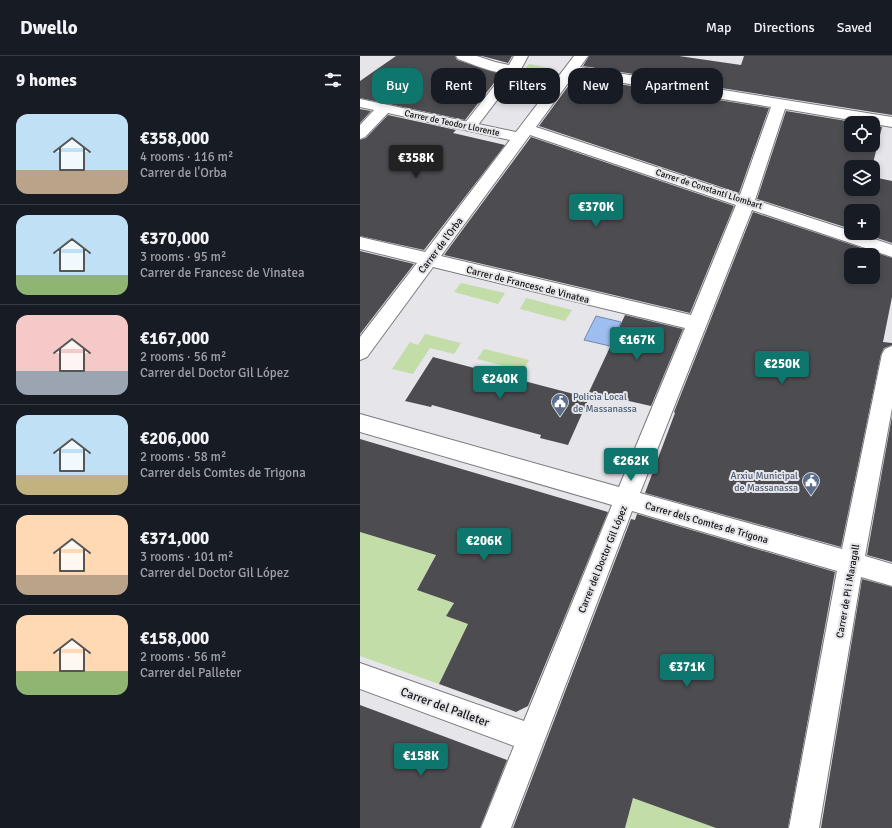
<!DOCTYPE html>
<meta charset="utf-8">
<style>
:root{--surface:#171b24;--page:#242831;--text:#f1f3f6;--muted:#9ea1a6;--line:#363941;--accent:#0f766e}
body{margin:0;font-family:Signika,sans-serif;background:var(--page);color:var(--text);height:100vh;display:flex;flex-direction:column;font-size:15px;white-space:nowrap}
*{box-sizing:border-box;margin:0}
p{font-size:13px;color:var(--muted)}
.icon{flex:none;width:22px;height:22px;fill:none;stroke:currentColor;stroke-width:2;stroke-linecap:round;stroke-linejoin:round}
.map{position:relative;flex:1;overflow:hidden}
.panel{display:flex;flex-direction:column;background:var(--surface);width:360px}
.panel>*{flex:none}
.guide{position:absolute;left:12px;top:12px;width:380px;height:36px;display:flex;gap:8px}
.buttons{position:absolute;left:484px;top:60px;display:grid;gap:8px}
.buttons a{display:grid;place-items:center;width:36px;height:36px;border-radius:8px;background:var(--surface);box-shadow:0 2px 6px #0003;font-size:20px}
.price{position:absolute;translate:-50% -34px;padding:0 9px;border-radius:4px;background:var(--accent);color:#fff;font-size:13px;line-height:26px;filter:drop-shadow(0 1px 2px #0008)}
.price::after{content:'';position:absolute;left:50%;top:24px;width:12px;height:9px;margin-left:-6px;background:inherit;clip-path:polygon(0 0,100% 0,50% 100%)}
.price.active{background:#222;color:#fff}
ul{padding:0;list-style:none}
li{display:flex;align-items:center;gap:12px;height:100px;padding:0 16px}
li+li{border-top:1px solid var(--line)}
li span{display:grid;place-items:center;flex:none;width:112px;height:80px;border-radius:12px;color:#555}
li>.icon{margin-inline-start:auto}
span .icon{width:48px;height:48px;fill:#fffc;stroke-width:1}
li b{font-size:17px}
h2{display:flex;justify-content:space-between;align-items:center;height:48px;padding:0 16px;font-size:17px}
.chip{padding:0 14px;border-radius:12px;background:var(--surface);box-shadow:0 2px 6px #0003;font-size:14px;line-height:36px}
.chip.active{background:var(--accent);color:#fff}
header{display:flex;align-items:center;gap:24px;box-sizing:border-box;height:56px;padding:0 20px;background:var(--surface);border-bottom:1px solid var(--line)}
header strong{font-size:19px}
nav{display:flex;gap:22px;margin-inline-start:auto;font-size:14px}
main{display:flex;flex:1;min-height:0}
.map>svg:first-child{display:block}
.green{fill:#c3dda9}
.water{fill:#9ebdf0;stroke:#7389ad}
.building{fill:#4d4d51;fill-rule:evenodd}
.lines{fill:none;stroke-linecap:round;stroke-linejoin:round}
.pedestrian-casing{stroke:#7a7a7f;stroke-width:2}
.minor-casing{stroke:#7a7a7f;stroke-width:2}
.pedestrian{fill:#fff;fill-rule:evenodd}
.minor{fill:#fff;fill-rule:evenodd}
.labels{text-anchor:middle;stroke-width:4;stroke-linejoin:round;paint-order:stroke}
.far-street-label{font-size:9px;fill:#101011;stroke:#e5e5ea}
.street-label{font-size:10px;fill:#101011;stroke:#e5e5ea}
.service-label{font-size:10px;fill:#4e5e75;stroke:#e5e5ea;text-anchor:start}
.near-street-label{font-size:12px;fill:#101011;stroke:#e5e5ea}
</style>
<header>
<strong>Dwello</strong>
<nav><a>Map</a><a>Directions</a><a>Saved</a></nav>
</header>
<main>
<section class="panel">
<h2>9 homes<svg class="icon" aria-label="filters" viewBox="0 0 24 24"><path d="M4 7h16M4 17h16"/><circle cx="9" cy="7" r="2"/><circle cx="15" cy="17" r="2"/></svg></h2>
<ul>
<li><span style="background:linear-gradient(#bfe0f5 70%,#b9a48a 0)"><svg class="icon" aria-label="home" viewBox="0 0 24 24"><path d="M3 11l9-7 9 7M6 9v11h12V9"/></svg></span><div><b>€358,000</b><p>4 rooms · 116 m²</p><p>Carrer de l'Orba</p></div></li>
<li><span style="background:linear-gradient(#bfe0f5 75%,#8fb573 0)"><svg class="icon" aria-label="home" viewBox="0 0 24 24"><path d="M3 11l9-7 9 7M6 9v11h12V9"/></svg></span><div><b>€370,000</b><p>3 rooms · 95 m²</p><p>Carrer de Francesc de Vinatea</p></div></li>
<li><span style="background:linear-gradient(#f6c9c9 70%,#9aa5b1 0)"><svg class="icon" aria-label="home" viewBox="0 0 24 24"><path d="M3 11l9-7 9 7M6 9v11h12V9"/></svg></span><div><b>€167,000</b><p>2 rooms · 56 m²</p><p>Carrer del Doctor Gil López</p></div></li>
<li><span style="background:linear-gradient(#bfe0f5 75%,#c2b280 0)"><svg class="icon" aria-label="home" viewBox="0 0 24 24"><path d="M3 11l9-7 9 7M6 9v11h12V9"/></svg></span><div><b>€206,000</b><p>2 rooms · 58 m²</p><p>Carrer dels Comtes de Trigona</p></div></li>
<li><span style="background:linear-gradient(#ffd9b3 75%,#b9a48a 0)"><svg class="icon" aria-label="home" viewBox="0 0 24 24"><path d="M3 11l9-7 9 7M6 9v11h12V9"/></svg></span><div><b>€371,000</b><p>3 rooms · 101 m²</p><p>Carrer del Doctor Gil López</p></div></li>
<li><span style="background:linear-gradient(#ffd9b3 70%,#8fb573 0)"><svg class="icon" aria-label="home" viewBox="0 0 24 24"><path d="M3 11l9-7 9 7M6 9v11h12V9"/></svg></span><div><b>€158,000</b><p>2 rooms · 56 m²</p><p>Carrer del Palleter</p></div></li>
</ul>
</section>
<div class="map">
<svg width="532" height="772" viewBox="0 0 532 772">
<rect width="100%" height="100%" fill="#e5e5ea"/>
<g class="green">
<path d="M 169,8 L 195,13 L 189,22 L 180,21 L 175,23 L 160,20 Z"/>
<path d="M 101,227 L 145,237 L 138,248 L 94,236 Z"/>
<path d="M 166,242 L 212,254 L 205,265 L 160,253 Z"/>
<path d="M 65,278 L 101,287 L 94,298 L 70,292 L 53,318 L 32,313 L 50,286 L 58,289 Z"/>
<path d="M 124,293 L 169,304 L 163,315 L 117,303 Z"/>
<path d="M 0,476 L 76,498 L 57,534 L 94,547 L 86,560 L 119,572 L 105,575 L 79,628 L 0,600 Z"/>
<path d="M 273,742 L 356,772 L 265,772 Z"/>
</g>
<path class="water" d="M 236,260 L 261,266 L 250,290 L 224,284 Z"/>
<g class="building">
<path d="M 36,0 L 95,0 L 97,4 L 141,18 L 105,64 L 0,42 L 0,25 Z"/>
<path d="M 122,0 L 152,0 L 148,7 Z"/>
<path d="M 229,0 L 319,0 L 381,9 L 384,0 L 532,0 L 532,59 L 223,10 Z"/>
<path d="M 215,21 L 409,52 L 379,137 L 179,70 Z"/>
<path d="M 0,53 L 11,55 L 0,67 Z"/>
<path d="M 426,55 L 499,67 L 491,67 L 491,89 L 513,89 L 513,69 L 522,71 L 512,111 L 491,111 L 491,133 L 513,133 L 513,121 L 532,125 L 532,187 L 502,177 L 513,177 L 513,155 L 491,155 L 491,173 L 397,143 Z"/>
<path d="M 28,59 L 96,74 L 93,77 L 145,89 L 64,194 L 0,180 L 0,84 L 6,82 Z"/>
<path d="M 171,81 L 374,150 L 330,257 L 84,199 Z"/>
<path d="M 393,156 L 532,202 L 532,241 L 523,286 L 532,287 L 532,289 L 524,292 L 521,298 L 481,491 L 285,437 L 315,357 L 314,356 ZM 491,199 L 513,199 L 513,221 L 491,221 Z"/>
<path d="M 0,195 L 54,208 L 0,278 Z"/>
<path d="M 265,259 L 323,273 L 291,350 L 229,336 Z"/>
<path d="M 73,301 L 99,308 L 229,342 L 208,389 L 180,382 L 181,379 L 72,349 L 71,351 L 45,345 Z"/>
<path d="M 532,360 L 532,506 L 507,499 Z"/>
<path d="M 0,383 L 248,456 L 168,650 L 156,656 L 79,628 L 108,568 L 86,560 L 94,547 L 57,534 L 76,499 L 0,476 Z"/>
<path d="M 277,458 L 475,516 L 428,772 L 356,772 L 273,742 L 265,772 L 153,772 L 271,463 L 275,464 Z"/>
<path d="M 502,523 L 532,531 L 532,772 L 461,772 Z"/>
<path d="M 0,649 L 147,704 L 120,772 L 0,772 Z"/>
</g>
<g class="lines">
<defs>
<path id="pedestrian" d="M 154,10 L 159,11 L 160,14 L 115,73 L 110,74 L 105,73 L 103,70 L 105,67 L 149,11 Z"/>
<g id="minor">
<path d="M 96,0 L 117,0 L 135,6 L 149,9 L 154,0 L 168,0 L 159,17 C 142,21 114,9 98,3 Z"/>
<path d="M 214,0 L 228,0 L 220,11 L 532,61 L 532,71 L 425,53 L 395,144 L 491,175 L 491,177 L 497,177 L 532,189 L 532,201 L 392,154 L 280,437 L 482,493 L 522,298 L 525,293 L 532,290 L 532,352 L 505,500 L 532,508 L 532,530 L 501,521 L 459,772 L 429,772 L 477,515 L 272,455 L 151,772 L 121,772 L 154,690 L 0,633 L 0,607 L 164,665 L 252,449 L 0,376 L 0,358 L 259,431 L 325,272 L 73,211 L 7,301 L 0,304 L 0,281 L 57,207 L 0,193 L 0,181 L 65,196 L 150,84 L 28,57 L 5,81 L 0,83 L 0,69 L 14,54 L 0,51 L 0,43 L 156,76 ZM 214,19 L 411,51 L 380,139 L 176,71 ZM 170,79 L 376,149 L 331,259 L 81,200 Z"/>
</g>
</defs>
<use href="#pedestrian" class="pedestrian-casing"/>
<use href="#minor" class="minor-casing"/>
<use href="#pedestrian" class="pedestrian"/>
<use href="#minor" class="minor"/>
</g>
<defs>
<symbol id="civic-pin" viewBox="-11 -11 22 30"><path d="M0 17L-7.5 6A9.5 9.5 0 1 1 7.5 6Z" fill="#5c6f8a" stroke="#e5e5ea"/><path d="M-.6-6.5H3V-4.5H.6V-3L4-1V1h2V6H-6V1h2V-1L-.6-3ZM-1.2 2.5V6h2.4V2.5Z" fill="#fff"/></symbol>
</defs>
<g fill-rule="evenodd">
<use href="#civic-pin" x="190" y="336" width="20" height="27"/>
<use href="#civic-pin" x="441" y="415" width="20" height="27"/>
</g>
<g class="labels">
<g class="far-street-label">
<text transform="translate(92 67) rotate(12)" y="3">Carrer de Teodor Llorente</text>
<text transform="translate(349 133) rotate(18)" y="3">Carrer de Constantí Llombart</text>
</g>
<g class="street-label">
<text transform="translate(80 189) rotate(-53)" y="4">Carrer de l'Orba</text>
<text transform="translate(168 228) rotate(14)" y="4">Carrer de Francesc de Vinatea</text>
<text transform="translate(347 466) rotate(16)" y="4">Carrer dels Comtes de Trigona</text>
<text transform="translate(242 503) rotate(-68)" y="4">Carrer del Doctor Gil López</text>
<text transform="translate(487 535) rotate(-80)" y="4">Carrer de Pi i Maragall</text>
</g>
<g class="service-label">
<text x="213" y="344">Policia Local<tspan x="213" dy="12">de Massanassa</tspan></text>
<text x="438" y="423" text-anchor="end">Arxiu Municipal<tspan x="438" dy="12">de Massanassa</tspan></text>
</g>
<g class="near-street-label">
<text transform="translate(85 651) rotate(20)" y="4">Carrer del Palleter</text>
</g>
</g>
</svg>
<div class="buttons">
<a><svg class="icon" aria-label="locate" viewBox="0 0 24 24"><circle cx="12" cy="12" r="6"/><path d="M12 2v4M12 18v4M2 12h4M18 12h4"/></svg></a>
<a><svg class="icon" aria-label="layers" viewBox="0 0 24 24"><path d="M12 4l9 5-9 5-9-5zM3 14l9 5 9-5"/></svg></a>
<a>+</a>
<a>−</a>
</div>
<b class="price active" style="left:56px;top:123px">€358K</b>
<b class="price" style="left:236px;top:172px">€370K</b>
<b class="price" style="left:277px;top:305px">€167K</b>
<b class="price" style="left:422px;top:329px">€250K</b>
<b class="price" style="left:140px;top:344px">€240K</b>
<b class="price" style="left:271px;top:426px">€262K</b>
<b class="price" style="left:124px;top:506px">€206K</b>
<b class="price" style="left:327px;top:632px">€371K</b>
<b class="price" style="left:61px;top:721px">€158K</b>
<div class="guide">
<a class="chip active">Buy</a>
<a class="chip">Rent</a>
<a class="chip">Filters</a>
<a class="chip">New</a>
<a class="chip">Apartment</a>
</div>
</div>
</main>
